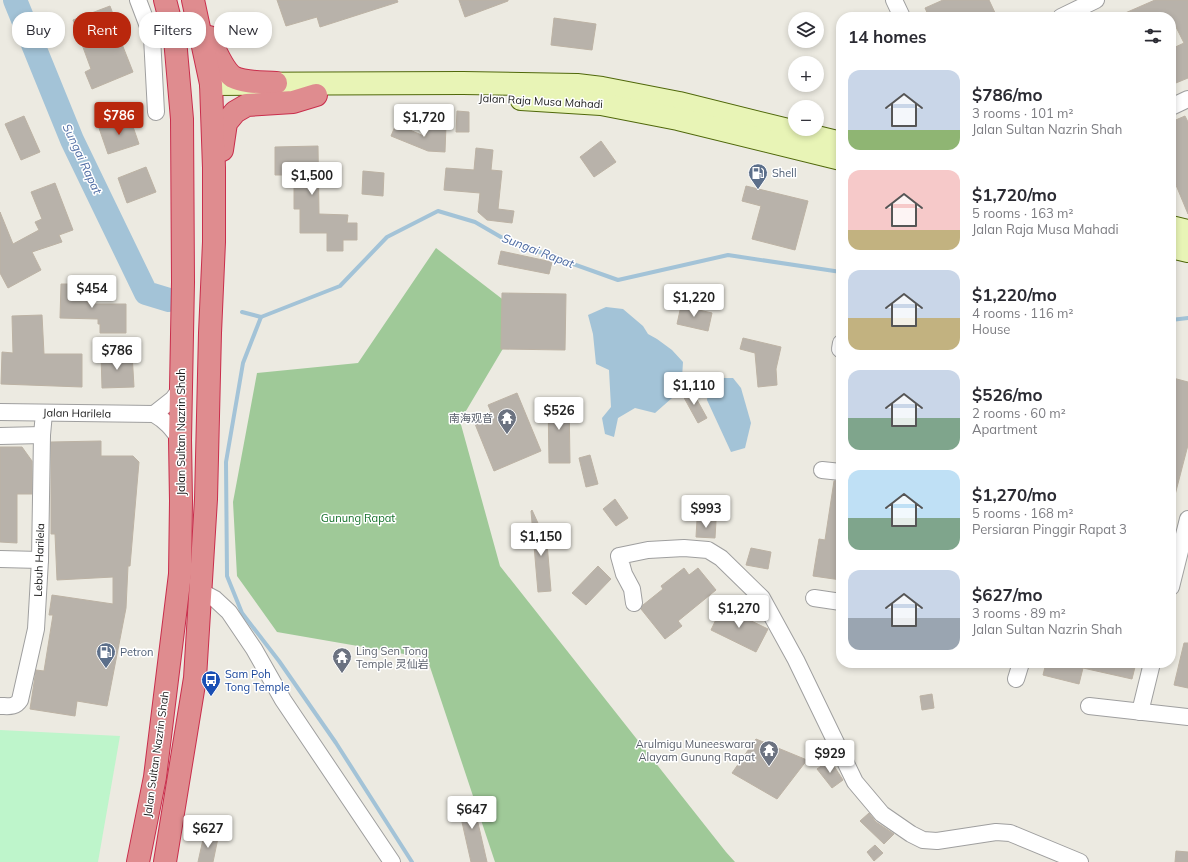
<!DOCTYPE html>
<meta charset="utf-8">
<style>
:root{--surface:#fff;--page:#f7f7f7;--text:#2b2b33;--muted:#7c7c81;--accent:#b9270d}
body{margin:0;font-family:Mulish,"Noto Sans SC",sans-serif;background:var(--page);color:var(--text);height:100vh;display:flex;flex-direction:column;font-size:15px;white-space:nowrap}
*{box-sizing:border-box;margin:0}
p{font-size:13px;color:var(--muted)}
.icon{flex:none;width:22px;height:22px;fill:none;stroke:currentColor;stroke-width:2;stroke-linecap:round;stroke-linejoin:round}
.map{position:relative;flex:1;overflow:hidden}
.details{position:absolute;left:836px;top:12px;width:340px;height:656px;display:flex;flex-direction:column;background:var(--surface);border-radius:16px;box-shadow:0 2px 6px #0003}
.details>*{flex:none}
.guide{position:absolute;left:12px;top:12px;width:380px;height:36px;display:flex;gap:8px}
.controls{position:absolute;left:788px;top:12px;display:grid;gap:8px}
.controls a{display:grid;place-items:center;width:36px;height:36px;border-radius:50%;background:var(--surface);box-shadow:0 2px 6px #0003;font-size:20px}
.price{position:absolute;translate:-50% -34px;padding:0 9px;border-radius:4px;background:#fff;color:#222;font-size:13px;line-height:26px;filter:drop-shadow(0 1px 2px #0008)}
.price::after{content:'';position:absolute;left:50%;top:24px;width:12px;height:9px;margin-left:-6px;background:inherit;clip-path:polygon(0 0,100% 0,50% 100%)}
.price.current{background:var(--accent);color:#fff}
ul{padding:0;list-style:none}
li{display:flex;align-items:center;gap:12px;height:100px;padding:0 12px}
li span{display:grid;place-items:center;flex:none;width:112px;height:80px;border-radius:12px;color:#555}
li>.icon{margin-inline-start:auto}
span .icon{width:48px;height:48px;fill:#fffc;stroke-width:1}
li b{font-size:17px}
h2{display:flex;justify-content:space-between;align-items:center;height:48px;padding:0 12px;font-size:17px}
.pill{padding:0 14px;border-radius:16px;background:var(--surface);box-shadow:0 2px 6px #0003;font-size:14px;line-height:36px}
.pill.current{background:var(--accent);color:#fff}
.map>svg:first-child{display:block}
.forest{fill:#9fc998}
.park{fill:#bef5cb}
.water{fill:#a3c3d7}
.lines{fill:none;stroke-linecap:round;stroke-linejoin:round}
.stream{stroke:#a3c3d7;stroke-width:4}
.river{stroke:#a3c3d7;stroke-width:24}
.building{fill:#b8b2aa;stroke:#bcb2a4}
.street-casing{stroke:#9f9f9f;stroke-width:18}
.secondary-casing{stroke:#50680b;stroke-width:24}
.highway-casing{stroke:#c92e4c;stroke-width:24}
.street{stroke:#fff;stroke-width:16}
.secondary{stroke:#e8f4b6;stroke-width:22}
.highway{stroke:#df8c8f;stroke-width:22}
.labels{text-anchor:middle;stroke-width:3;stroke-linejoin:round;paint-order:stroke}
.street-label{font-size:11px;fill:#1b1b1b;stroke:#fff}
.service-label{font-size:11px;fill:#4e5e75;stroke:#fff;text-anchor:start}
.worship-label{font-size:11px;fill:#5b616d;stroke:#fff;text-anchor:end}
.park-label{font-size:11px;fill:#127028;stroke:#fff}
.transit-label{font-size:11px;fill:#164399;stroke:#fff;text-anchor:start}
.water-label{font-size:12px;font-style:italic;fill:#4e6ca3;stroke:#fff}
</style>
<div class="map">
<svg width="1188" height="862" viewBox="0 0 1188 862">
<rect width="100%" height="100%" fill="#eceae1"/>
<path class="forest" d="M 436,248 L 523,315 L 460,421 L 500,566 L 726,852 L 735,862 L 495,862 L 427,658 L 277,632 L 237,576 L 233,502 L 257,373 L 358,363 Z"/>
<path class="park" d="M 0,730 L 120,736 L 98,862 L 0,862 Z"/>
<g class="water">
<path d="M 606,307 L 623,309 L 643,326 L 648,334 L 657,339 L 672,350 L 683,362 L 682,378 L 672,398 L 655,413 L 635,408 L 618,418 L 614,437 L 605,434 L 602,418 L 611,407 L 609,370 L 596,364 L 593,334 L 588,315 Z"/>
<path d="M 710,378 L 733,378 L 741,388 L 751,423 L 745,448 L 731,452 L 707,400 Z"/>
</g>
<g class="lines">
<g class="stream">
<path d="M 242,312 L 261,317 L 340,286 L 387,237 L 438,211 L 475,222 L 506,240 L 618,280 L 728,255 L 841,272"/>
<path d="M 261,317 L 243,363 L 226,462 L 227,576 L 242,613 L 279,661 L 336,743 L 412,862"/>
<path d="M 1171,320 L 1188,318"/>
</g>
<path class="river" d="M 15,0 L 72,140 L 146,293 L 169,300"/>
</g>
<g class="building">
<path d="M 277,0 L 397,0 L 398,2 L 320,27 L 317,17 L 286,26 Z"/>
<path d="M 459,0 L 508,0 L 508,1 L 465,17 Z"/>
<path d="M 943,0 L 989,0 L 997,17 L 929,17 L 925,8 Z"/>
<path d="M 1155,0 L 1188,0 L 1188,78 L 1171,85 L 1171,49 L 1184,43 L 1171,17 L 1116,17 Z"/>
<path d="M 110,6 L 122,38 L 120,39 L 133,72 L 92,89 L 85,72 L 91,69 L 73,20 Z"/>
<path d="M 554,18 L 596,24 L 592,50 L 551,45 Z"/>
<path d="M 457,111 L 469,112 L 469,132 L 456,132 Z"/>
<path d="M 24,116 L 40,152 L 21,160 L 5,124 Z"/>
<path d="M 1185,116 L 1188,122 L 1188,214 L 1171,173 L 1171,122 Z"/>
<path d="M 130,118 L 139,144 L 108,154 L 99,128 Z"/>
<path d="M 396,124 L 426,137 L 426,125 L 446,125 L 445,152 L 428,151 L 391,136 Z"/>
<path d="M 601,141 L 616,162 L 594,177 L 580,157 Z"/>
<path d="M 318,146 L 319,214 L 348,215 L 347,223 L 357,223 L 357,240 L 343,240 L 343,251 L 327,251 L 327,233 L 300,233 L 300,209 L 294,209 L 294,175 L 275,175 L 275,147 Z"/>
<path d="M 476,148 L 493,150 L 491,170 L 502,171 L 498,209 L 514,211 L 512,223 L 487,220 L 478,212 L 480,193 L 444,190 L 446,168 L 474,170 Z"/>
<path d="M 146,167 L 156,192 L 127,203 L 118,178 Z"/>
<path d="M 363,171 L 384,173 L 383,196 L 362,194 Z"/>
<path d="M 55,183 L 73,230 L 59,235 L 62,242 L 32,252 L 41,270 L 8,288 L 0,273 L 0,212 L 13,244 L 39,230 L 35,222 L 42,219 L 31,192 Z"/>
<path d="M 746,186 L 808,201 L 795,250 L 752,239 L 761,206 L 742,201 Z"/>
<path d="M 501,251 L 552,262 L 549,274 L 498,264 Z"/>
<path d="M 61,284 L 88,284 L 88,304 L 126,304 L 126,333 L 100,333 L 100,324 L 98,324 L 98,319 L 60,318 Z"/>
<path d="M 502,293 L 566,294 L 565,350 L 501,349 Z"/>
<path d="M 681,306 L 712,313 L 708,331 L 677,324 Z"/>
<path d="M 42,315 L 44,354 L 82,354 L 82,387 L 1,384 L 2,352 L 13,353 L 12,316 Z"/>
<path d="M 743,338 L 781,347 L 776,369 L 777,385 L 758,387 L 755,353 L 740,349 Z"/>
<path d="M 132,353 L 134,387 L 102,388 L 101,354 Z"/>
<path d="M 1173,378 L 1188,382 L 1188,445 L 1175,495 L 1171,495 L 1171,387 Z"/>
<path d="M 691,389 L 707,418 L 698,423 L 682,394 Z"/>
<path d="M 517,393 L 541,451 L 494,471 L 473,419 L 491,412 L 488,405 Z"/>
<path d="M 569,399 L 570,463 L 549,463 L 548,400 Z"/>
<path d="M 101,441 L 101,456 L 133,456 L 139,462 L 130,566 L 128,566 L 126,608 L 107,706 L 77,701 L 75,716 L 30,709 L 36,670 L 44,671 L 53,615 L 49,615 L 52,595 L 113,604 L 113,577 L 57,580 L 55,534 L 51,534 L 51,442 Z"/>
<path d="M 0,447 L 22,447 L 32,461 L 32,494 L 17,494 L 17,543 L 0,542 Z"/>
<path d="M 590,455 L 598,484 L 586,487 L 579,458 Z"/>
<path d="M 834,481 L 841,481 L 841,580 L 813,576 L 819,539 L 825,540 Z"/>
<path d="M 615,499 L 628,518 L 616,526 L 603,509 Z"/>
<path d="M 532,510 L 547,543 L 551,591 L 538,592 L 531,511 Z"/>
<path d="M 697,520 L 716,521 L 715,538 L 696,537 Z"/>
<path d="M 751,548 L 771,552 L 768,569 L 746,565 Z"/>
<path d="M 598,566 L 611,579 L 586,605 L 572,593 Z"/>
<path d="M 684,568 L 689,575 L 698,568 L 716,590 L 678,621 L 682,626 L 665,639 L 641,609 L 643,605 L 663,589 L 661,586 Z"/>
<path d="M 722,607 L 768,629 L 756,652 L 711,630 Z"/>
<path d="M 1184,643 L 1188,643 L 1188,688 L 1174,685 Z"/>
<path d="M 1046,663 L 1136,663 L 1132,679 L 1083,668 L 1079,684 L 1043,675 Z"/>
<path d="M 932,694 L 934,708 L 922,710 L 920,696 Z"/>
<path d="M 756,739 L 807,760 L 777,799 L 732,773 Z"/>
<path d="M 830,760 L 843,780 L 832,788 L 817,769 Z"/>
<path d="M 472,797 L 487,862 L 471,862 L 457,800 Z"/>
<path d="M 869,813 L 876,822 L 894,834 L 884,844 L 860,821 Z"/>
<path d="M 204,835 L 218,838 L 213,862 L 198,862 Z"/>
<path d="M 875,845 L 883,853 L 874,861 L 867,852 Z"/>
<path d="M 1176,851 L 1188,852 L 1188,862 L 1175,862 Z"/>
</g>
<g class="lines">
<defs>
<g id="street">
<path d="M 138,0 L 152,37 L 156,112"/>
<path d="M 894,0 L 902,17"/>
<path d="M 1061,17 L 1096,0"/>
<path d="M 1171,107 L 1188,99"/>
<path d="M 840,349 L 841,343"/>
<path d="M 0,412 L 154,414 C 166,421 172,428 180,440"/>
<path d="M 154,414 L 173,399 L 181,388"/>
<path d="M 0,436 L 42,435"/>
<path d="M 822,470 L 841,472"/>
<path d="M 0,559 L 40,560"/>
<path d="M 1171,587 L 1188,519"/>
<path d="M 200,591 L 215,599 L 229,612 L 254,649 L 283,700 L 392,862"/>
<path d="M 814,598 L 841,602"/>
<path d="M 634,603 L 632,589 L 624,574 L 619,556 L 648,550 L 684,548 L 708,550 L 721,558 L 762,598 L 796,660 L 855,782 L 882,814 L 911,834 L 923,840 L 937,841 L 996,832 L 1010,833 L 1080,862"/>
<path d="M 1016,679 L 1021,663"/>
<path d="M 0,706 C 8,706 15,708 20,700 L 36,629 L 40,560 L 42,435 L 44,413"/>
<path d="M 1089,706 L 1188,717"/>
<path d="M 1140,712 L 1152,663"/>
</g>
<g id="secondary">
<path d="M 211,84 L 463,83 L 577,85 L 602,88 L 679,103 L 841,143"/>
<path d="M 521,99 L 601,104 L 678,119 L 841,159"/>
<path d="M 1171,227 L 1188,231"/>
<path d="M 1171,247 L 1188,251"/>
</g>
<g id="highway">
<path d="M 209,37 C 214,48 223,70 233,77 C 245,83 263,82 276,83"/>
<path d="M 222,150 L 226,123 L 235,112 L 247,105 L 293,102 L 316,95"/>
<path d="M 138,862 L 155,777 L 180,574 L 181,501 L 180,440 L 183,282 L 182,119 L 175,39 L 165,0"/>
<path d="M 165,862 L 195,678 L 206,499 L 210,333 L 214,242 L 214,168 L 211,84 L 193,0"/>
</g>
</defs>
<use href="#street" class="street-casing"/>
<use href="#secondary" class="secondary-casing"/>
<use href="#highway" class="highway-casing"/>
<use href="#street" class="street"/>
<use href="#secondary" class="secondary"/>
<use href="#highway" class="highway"/>
</g>
<defs>
<symbol id="fuel-pin" viewBox="-11 -11 22 30"><path d="M0 17L-7.5 6A9.5 9.5 0 1 1 7.5 6Z" fill="#5c6f8a" stroke="#fff"/><path d="M-5.5-6h7V0h2V4h1.3V-2.5L3-4.5l.8-.8L6-3V5H2.5V1h-1V6h-7ZM-4.2-4.7v3.2H.2V-4.7Z" fill="#fff"/></symbol>
<symbol id="temple-pin" viewBox="-11 -11 22 30"><path d="M0 17L-7.5 6A9.5 9.5 0 1 1 7.5 6Z" fill="#6b7280" stroke="#fff"/><path d="M0-6L5-2H3V0L6.5 2.5H4V6H1.5V3h-3V6H-4V2.5H-6.5L-3 0V-2H-5Z" fill="#fff"/></symbol>
<symbol id="bus-pin" viewBox="-11 -11 22 30"><path d="M0 17L-7.5 6A9.5 9.5 0 1 1 7.5 6Z" fill="#1a4fb4" stroke="#fff"/><path d="M-5-6H5V4H4V6H2V4H-2V6H-4V4H-5ZM-3.5-4V0h7V-4ZM-3.5 1.2v1.5H-2V1.2ZM2 1.2v1.5H3.5V1.2Z" fill="#fff"/></symbol>
</defs>
<g fill-rule="evenodd">
<use href="#fuel-pin" x="747" y="162" width="22" height="30"/>
<use href="#temple-pin" x="496" y="407" width="22" height="30"/>
<use href="#fuel-pin" x="95" y="641" width="22" height="30"/>
<use href="#temple-pin" x="331" y="646" width="22" height="30"/>
<use href="#bus-pin" x="200" y="669" width="22" height="30"/>
<use href="#temple-pin" x="758" y="739" width="22" height="30"/>
</g>
<g class="labels">
<g class="street-label">
<text transform="translate(541 101) rotate(3)" y="4">Jalan Raja Musa Mahadi</text>
<text transform="translate(77 413) rotate(1)" y="4">Jalan Harilela</text>
<text transform="translate(181 432) rotate(-90)" y="4">Jalan Sultan Nazrin Shah</text>
<text transform="translate(39 560) rotate(-88)" y="4">Lebuh Harilela</text>
<text transform="translate(156 754) rotate(-82)" y="4">Jalan Sultan Nazrin Shah</text>
</g>
<g class="service-label">
<text x="772" y="177">Shell</text>
<text x="120" y="656">Petron</text>
</g>
<g class="worship-label">
<text x="493" y="422">南海观音</text>
<text x="356" y="655" text-anchor="start">Ling Sen Tong<tspan x="356" dy="13">Temple 灵仙岩</tspan></text>
<text x="755" y="748">Arulmigu Muneeswarar<tspan x="755" dy="13">Alayam Gunung Rapat</tspan></text>
</g>
<g class="park-label">
<text x="358" y="522">Gunung Rapat</text>
</g>
<g class="transit-label">
<text x="225" y="678">Sam Poh<tspan x="225" dy="13">Tong Temple</tspan></text>
</g>
<g class="water-label">
<text transform="translate(82 159) rotate(65)" y="4">Sungai Rapat</text>
<text transform="translate(538 251) rotate(21)" y="4">Sungai Rapat</text>
</g>
</g>
</svg>
<div class="controls">
<a><svg class="icon" aria-label="layers" viewBox="0 0 24 24"><path d="M12 4l9 5-9 5-9-5zM3 14l9 5 9-5"/></svg></a>
<a>+</a>
<a>−</a>
</div>
<b class="price current" style="left:119px;top:136px">$786</b>
<b class="price" style="left:424px;top:138px">$1,720</b>
<b class="price" style="left:312px;top:196px">$1,500</b>
<b class="price" style="left:92px;top:309px">$454</b>
<b class="price" style="left:694px;top:318px">$1,220</b>
<b class="price" style="left:117px;top:371px">$786</b>
<b class="price" style="left:694px;top:406px">$1,110</b>
<b class="price" style="left:559px;top:431px">$526</b>
<b class="price" style="left:706px;top:529px">$993</b>
<b class="price" style="left:541px;top:557px">$1,150</b>
<b class="price" style="left:739px;top:629px">$1,270</b>
<b class="price" style="left:830px;top:774px">$929</b>
<b class="price" style="left:472px;top:830px">$647</b>
<b class="price" style="left:208px;top:849px">$627</b>
<div class="guide">
<a class="pill">Buy</a>
<a class="pill current">Rent</a>
<a class="pill">Filters</a>
<a class="pill">New</a>
</div>
<section class="details">
<h2>14 homes<svg class="icon" aria-label="filters" viewBox="0 0 24 24"><path d="M4 7h16M4 17h16"/><circle cx="9" cy="7" r="2"/><circle cx="15" cy="17" r="2"/></svg></h2>
<ul>
<li><span style="background:linear-gradient(#c9d6e8 75%,#8fb573 0)"><svg class="icon" aria-label="home" viewBox="0 0 24 24"><path d="M3 11l9-7 9 7M6 9v11h12V9"/></svg></span><div><b>$786/mo</b><p>3 rooms · 101 m²</p><p>Jalan Sultan Nazrin Shah</p></div></li>
<li><span style="background:linear-gradient(#f6c9c9 75%,#c2b280 0)"><svg class="icon" aria-label="home" viewBox="0 0 24 24"><path d="M3 11l9-7 9 7M6 9v11h12V9"/></svg></span><div><b>$1,720/mo</b><p>5 rooms · 163 m²</p><p>Jalan Raja Musa Mahadi</p></div></li>
<li><span style="background:linear-gradient(#c9d6e8 60%,#c2b280 0)"><svg class="icon" aria-label="home" viewBox="0 0 24 24"><path d="M3 11l9-7 9 7M6 9v11h12V9"/></svg></span><div><b>$1,220/mo</b><p>4 rooms · 116 m²</p><p>House</p></div></li>
<li><span style="background:linear-gradient(#c9d6e8 60%,#7fa58c 0)"><svg class="icon" aria-label="home" viewBox="0 0 24 24"><path d="M3 11l9-7 9 7M6 9v11h12V9"/></svg></span><div><b>$526/mo</b><p>2 rooms · 60 m²</p><p>Apartment</p></div></li>
<li><span style="background:linear-gradient(#bfe0f5 60%,#7fa58c 0)"><svg class="icon" aria-label="home" viewBox="0 0 24 24"><path d="M3 11l9-7 9 7M6 9v11h12V9"/></svg></span><div><b>$1,270/mo</b><p>5 rooms · 168 m²</p><p>Persiaran Pinggir Rapat 3</p></div></li>
<li><span style="background:linear-gradient(#c9d6e8 60%,#9aa5b1 0)"><svg class="icon" aria-label="home" viewBox="0 0 24 24"><path d="M3 11l9-7 9 7M6 9v11h12V9"/></svg></span><div><b>$627/mo</b><p>3 rooms · 89 m²</p><p>Jalan Sultan Nazrin Shah</p></div></li>
</ul>
</section>
</div>
